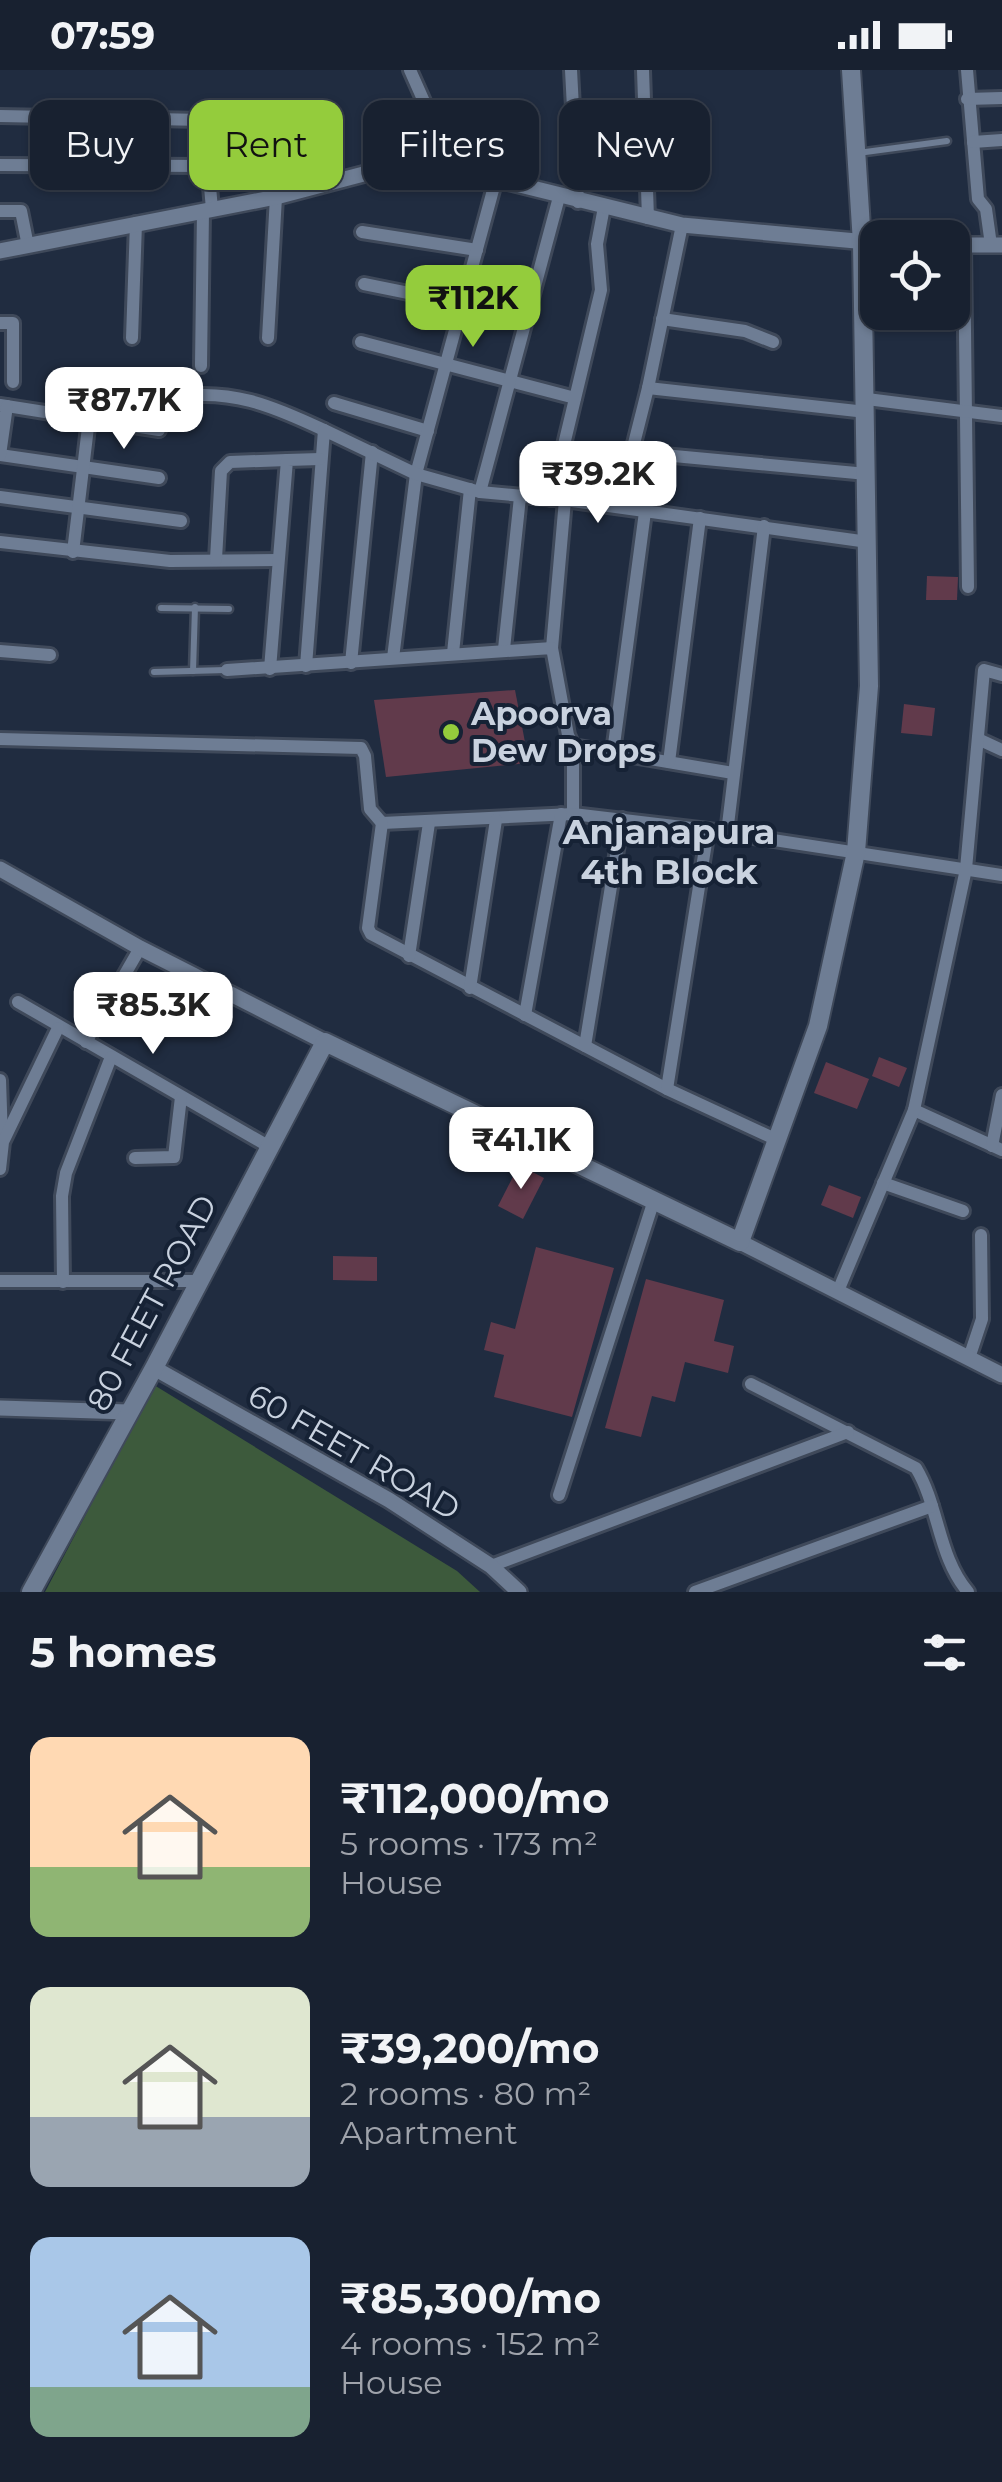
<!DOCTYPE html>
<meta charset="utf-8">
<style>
:root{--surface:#182130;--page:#252e3c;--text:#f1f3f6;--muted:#9fa3ab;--line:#363e4c;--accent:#94cc3c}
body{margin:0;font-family:Montserrat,sans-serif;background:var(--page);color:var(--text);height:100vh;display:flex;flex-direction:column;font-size:38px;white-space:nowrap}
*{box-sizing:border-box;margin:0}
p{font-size:32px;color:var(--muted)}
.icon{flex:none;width:55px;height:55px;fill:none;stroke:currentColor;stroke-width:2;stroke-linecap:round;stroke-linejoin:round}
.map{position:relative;height:1522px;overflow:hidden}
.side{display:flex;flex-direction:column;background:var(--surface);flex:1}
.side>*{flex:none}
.guide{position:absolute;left:30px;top:30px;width:942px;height:90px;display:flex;gap:20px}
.controls{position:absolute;left:860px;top:150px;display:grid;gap:20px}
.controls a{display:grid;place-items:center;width:110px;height:110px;border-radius:20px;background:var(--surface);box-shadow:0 2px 8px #0004,0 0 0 2px var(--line);font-size:50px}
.price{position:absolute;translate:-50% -85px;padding:0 22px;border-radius:20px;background:#fff;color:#222;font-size:32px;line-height:65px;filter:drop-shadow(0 2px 5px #0008)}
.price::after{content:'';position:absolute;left:50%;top:60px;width:30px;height:22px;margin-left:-15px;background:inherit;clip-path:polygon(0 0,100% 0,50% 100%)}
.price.current{background:var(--accent);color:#111}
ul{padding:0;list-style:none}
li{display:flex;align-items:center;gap:30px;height:250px;padding:0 30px}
li span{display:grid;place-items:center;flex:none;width:280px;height:200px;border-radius:20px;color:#555}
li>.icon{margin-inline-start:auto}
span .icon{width:120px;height:120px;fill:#fffc;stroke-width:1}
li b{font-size:42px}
h2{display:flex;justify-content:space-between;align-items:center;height:120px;padding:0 30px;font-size:42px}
.chip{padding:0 35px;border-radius:20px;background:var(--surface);box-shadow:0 2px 8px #0004,0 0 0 2px var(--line);font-size:35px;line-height:90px}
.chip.current{background:var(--accent);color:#111}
.status{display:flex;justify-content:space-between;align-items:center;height:70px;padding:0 50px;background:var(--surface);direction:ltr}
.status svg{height:28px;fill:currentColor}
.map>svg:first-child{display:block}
.forest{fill:#3d5a3c}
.building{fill:#613a4b}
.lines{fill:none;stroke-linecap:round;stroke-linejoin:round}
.service-casing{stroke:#3f495a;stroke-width:11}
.minor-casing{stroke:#3f495a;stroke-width:18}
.tertiary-casing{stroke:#3f495a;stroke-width:20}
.secondary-casing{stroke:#3f495a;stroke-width:22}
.service{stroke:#6e7d94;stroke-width:6}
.minor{stroke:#6e7d94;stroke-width:12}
.tertiary{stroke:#6e7d94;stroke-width:15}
.secondary{stroke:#6e7d94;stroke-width:18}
.poi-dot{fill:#94cc3c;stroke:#162235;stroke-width:4}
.labels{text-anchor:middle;stroke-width:8;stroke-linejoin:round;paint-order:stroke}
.poi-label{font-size:32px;font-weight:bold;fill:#c9d2df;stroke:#162235;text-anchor:start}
.street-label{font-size:32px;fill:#c9d2df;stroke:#162235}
.neighbourhood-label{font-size:35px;font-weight:bold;fill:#c9d2df;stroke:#162235}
</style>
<div class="status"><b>07:59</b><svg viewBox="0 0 49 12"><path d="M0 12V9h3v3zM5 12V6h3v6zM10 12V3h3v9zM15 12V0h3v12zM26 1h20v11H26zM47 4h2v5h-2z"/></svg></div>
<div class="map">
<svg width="1002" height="1522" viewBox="0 0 1002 1522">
<rect width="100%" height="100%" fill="#202c40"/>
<path class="forest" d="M 154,1315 L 457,1501 L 480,1522 L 45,1522 Z"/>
<g class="building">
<path d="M 927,506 L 958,507 L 957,530 L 926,530 Z"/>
<path d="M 515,620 L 529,693 L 386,707 L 374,630 Z"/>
<path d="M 904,634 L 935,638 L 932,666 L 901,663 Z"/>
<path d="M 879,987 L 907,998 L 899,1017 L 872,1006 Z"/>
<path d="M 826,992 L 869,1009 L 857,1039 L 814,1023 Z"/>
<path d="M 519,1095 L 544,1108 L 523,1149 L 498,1136 Z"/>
<path d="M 829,1115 L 861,1127 L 853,1148 L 821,1135 Z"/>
<path d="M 536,1177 L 614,1198 L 572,1347 L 494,1327 L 504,1285 L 484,1280 L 491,1252 L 515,1259 Z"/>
<path d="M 333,1186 L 377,1187 L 377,1211 L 333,1210 Z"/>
<path d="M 646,1209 L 724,1230 L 714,1271 L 734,1276 L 728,1303 L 685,1292 L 675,1332 L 652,1326 L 641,1367 L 605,1358 Z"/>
</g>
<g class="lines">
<defs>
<g id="service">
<path d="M 858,83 L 947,71"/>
<path d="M 161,538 L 229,539"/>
<path d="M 193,601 L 195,537"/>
<path d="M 154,602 L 226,600"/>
</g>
<g id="minor">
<path d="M 410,0 L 430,45 L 429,98"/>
<path d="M 571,0 L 578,132"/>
<path d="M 643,0 L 648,148"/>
<path d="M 967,0 L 978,129 L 986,139 L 991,175"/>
<path d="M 967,29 L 1002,28"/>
<path d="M 0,46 L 204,50 L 212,139"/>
<path d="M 374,50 L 375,101"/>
<path d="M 973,72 L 1002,70"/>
<path d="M 281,77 L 285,125"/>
<path d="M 576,93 L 645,91"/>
<path d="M 0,95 L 206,96"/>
<path d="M 0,141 L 21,141 L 28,176"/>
<path d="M 362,162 L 477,180"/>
<path d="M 964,175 L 968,517"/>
<path d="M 364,214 L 463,234"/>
<path d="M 662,249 L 745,261 L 773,272"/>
<path d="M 0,253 L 13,253 L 13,312"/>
<path d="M 132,268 L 136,153"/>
<path d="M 268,268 L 276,127"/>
<path d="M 361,272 L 575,328"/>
<path d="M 201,296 L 203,141"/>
<path d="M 648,318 L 866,342"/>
<path d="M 867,329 L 1002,346"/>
<path d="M 334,333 L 428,361"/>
<path d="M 0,335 L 89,349"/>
<path d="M 631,382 L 867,404"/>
<path d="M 0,385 L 159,408"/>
<path d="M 0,385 L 7,336"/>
<path d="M 480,422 L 559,127"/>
<path d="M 0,427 L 181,451"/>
<path d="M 551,429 L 601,220 L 597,174 L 604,137"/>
<path d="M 618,437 L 648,318 L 682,155"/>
<path d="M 0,472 L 170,491 L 277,490"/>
<path d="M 73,482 L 89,349 L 159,360 L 171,328 C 229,317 273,336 324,360"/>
<path d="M 216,489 L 221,401 L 230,392 L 287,390"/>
<path d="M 552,578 L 565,430"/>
<path d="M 504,579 L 520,427"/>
<path d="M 0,581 L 50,585"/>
<path d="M 453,583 L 470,419"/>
<path d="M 393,588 L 416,404 L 496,109"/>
<path d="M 351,593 L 372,382"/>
<path d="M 306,596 L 324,360 L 416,404 L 480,422 L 565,430 L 868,472"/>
<path d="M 270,599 L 287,390 L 320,389"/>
<path d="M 227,600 L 552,578 L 568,665 L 573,676 L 573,744"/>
<path d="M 0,669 L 361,678 L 365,686 L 370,739 L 382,753 L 573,744 L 708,760 L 1002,805"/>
<path d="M 978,669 L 1002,680"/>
<path d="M 573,676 L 733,703"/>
<path d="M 613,682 L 645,442"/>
<path d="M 669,692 L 700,448"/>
<path d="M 382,753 L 368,858 L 371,864 L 667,1019 L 775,1069"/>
<path d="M 727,763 L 764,456"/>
<path d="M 409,886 L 429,753"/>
<path d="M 470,918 L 496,750"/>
<path d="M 18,932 L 268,1076"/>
<path d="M 525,945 L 561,744"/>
<path d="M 86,972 L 140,878"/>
<path d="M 585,976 L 622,749"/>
<path d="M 0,1010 L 2,1069"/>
<path d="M 667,1019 L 708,760"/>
<path d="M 914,1040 L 1002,1080"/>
<path d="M 992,1076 L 1002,1025"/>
<path d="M 135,1088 L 174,1087 L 181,1027"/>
<path d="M 0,1099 L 3,1072 L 58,958"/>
<path d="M 883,1113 L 963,1141"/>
<path d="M 0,1211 L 199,1211"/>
<path d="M 63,1212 L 62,1126 L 66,1103 L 111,987"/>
<path d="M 838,1221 L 914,1040 L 966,799 L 984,600 L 1002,605"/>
<path d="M 969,1288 L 982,1249 L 981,1165"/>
<path d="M 751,1314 L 916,1398 C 939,1436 938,1487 968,1522"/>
<path d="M 559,1425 L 654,1130"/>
<path d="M 491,1496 L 848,1362"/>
<path d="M 695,1522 L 932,1436"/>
</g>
<g id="tertiary">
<path d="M 952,175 L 1002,175"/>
<path d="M 0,181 L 276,127 L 375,101 L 429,98 L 496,109 L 682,155 L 878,173"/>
<path d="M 0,799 L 140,878 L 325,972"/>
<path d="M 740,1172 L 1002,1305"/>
<path d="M 154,1298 L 389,1430 L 491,1496 L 519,1522"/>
<path d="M 0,1338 L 128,1342"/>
</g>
<path id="secondary" d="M 31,1522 L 154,1298 L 325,972 L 740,1172 L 818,956 L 856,782 L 869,616 L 862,173 L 851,0"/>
</defs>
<use href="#service" class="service-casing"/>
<use href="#minor" class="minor-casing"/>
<use href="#tertiary" class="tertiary-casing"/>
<use href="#secondary" class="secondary-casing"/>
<use href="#service" class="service"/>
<use href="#minor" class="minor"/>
<use href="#tertiary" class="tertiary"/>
<use href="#secondary" class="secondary"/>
</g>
<circle class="poi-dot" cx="451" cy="662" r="10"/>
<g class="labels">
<g class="poi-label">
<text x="471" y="655">Apoorva<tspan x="471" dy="37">Dew Drops</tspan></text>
</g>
<g class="street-label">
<text transform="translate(152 1233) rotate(-62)" y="11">80 FEET ROAD</text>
<text transform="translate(354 1382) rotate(30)" y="11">60 FEET ROAD</text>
</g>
<g class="neighbourhood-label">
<text x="669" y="774">Anjanapura<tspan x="669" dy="40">4th Block</tspan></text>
</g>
</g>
</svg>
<div class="controls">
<a><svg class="icon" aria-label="locate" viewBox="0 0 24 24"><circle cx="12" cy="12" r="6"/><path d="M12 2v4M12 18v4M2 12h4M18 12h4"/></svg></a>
</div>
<b class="price current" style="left:473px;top:280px">₹112K</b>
<b class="price" style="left:124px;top:382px">₹87.7K</b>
<b class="price" style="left:598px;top:456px">₹39.2K</b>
<b class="price" style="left:153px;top:987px">₹85.3K</b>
<b class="price" style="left:521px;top:1122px">₹41.1K</b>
<div class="guide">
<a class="chip">Buy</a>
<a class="chip current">Rent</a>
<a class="chip">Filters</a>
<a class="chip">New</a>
</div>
</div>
<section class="side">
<h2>5 homes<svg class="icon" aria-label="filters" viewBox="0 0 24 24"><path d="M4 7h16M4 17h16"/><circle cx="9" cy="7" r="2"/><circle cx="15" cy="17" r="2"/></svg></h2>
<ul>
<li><span style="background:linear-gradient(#ffd9b3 65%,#8fb573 0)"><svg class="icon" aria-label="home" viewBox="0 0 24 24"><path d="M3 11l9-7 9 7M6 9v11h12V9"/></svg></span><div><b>₹112,000/mo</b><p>5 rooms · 173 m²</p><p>House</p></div></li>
<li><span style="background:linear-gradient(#dfe7d0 65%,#9aa5b1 0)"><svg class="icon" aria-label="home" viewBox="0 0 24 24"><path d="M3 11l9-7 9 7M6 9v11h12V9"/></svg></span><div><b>₹39,200/mo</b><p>2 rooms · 80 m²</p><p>Apartment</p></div></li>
<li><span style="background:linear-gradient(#a9c7e8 75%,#7fa58c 0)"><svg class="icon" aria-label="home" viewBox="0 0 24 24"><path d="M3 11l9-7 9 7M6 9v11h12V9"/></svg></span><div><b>₹85,300/mo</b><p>4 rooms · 152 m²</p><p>House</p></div></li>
</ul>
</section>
